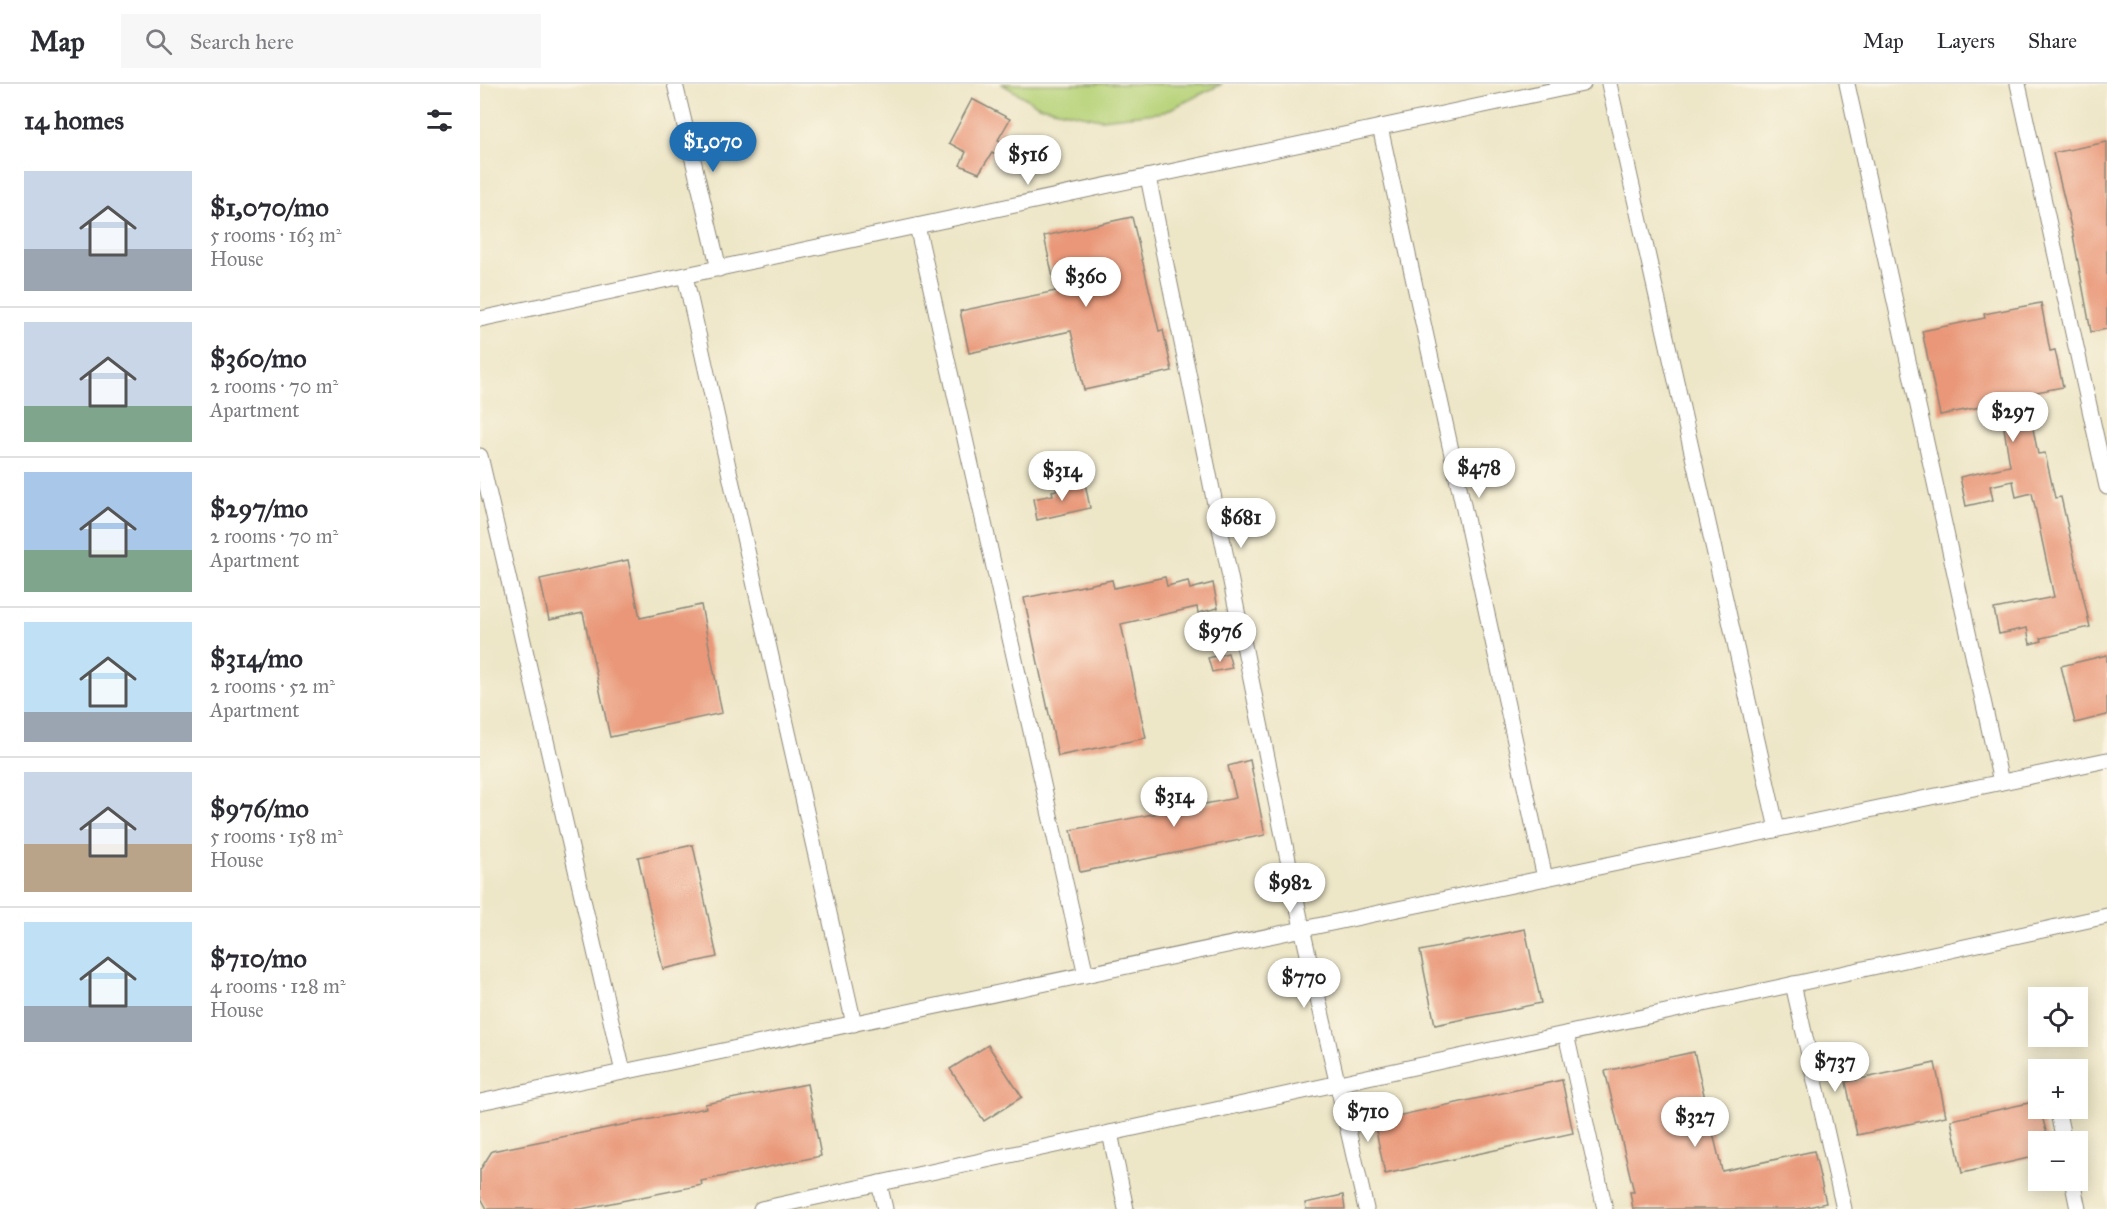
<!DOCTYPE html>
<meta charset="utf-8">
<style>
:root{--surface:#fff;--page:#f7f7f7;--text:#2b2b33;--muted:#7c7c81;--line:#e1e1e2;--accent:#1f6fb2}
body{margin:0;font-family:"IM FELL Great Primer",serif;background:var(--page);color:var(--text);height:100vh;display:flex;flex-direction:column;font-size:22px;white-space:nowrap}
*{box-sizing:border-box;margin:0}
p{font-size:20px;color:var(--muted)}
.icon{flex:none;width:33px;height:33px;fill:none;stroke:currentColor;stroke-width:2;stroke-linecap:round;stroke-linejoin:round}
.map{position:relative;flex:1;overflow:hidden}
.side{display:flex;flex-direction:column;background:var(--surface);width:480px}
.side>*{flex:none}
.tools{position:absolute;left:1548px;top:903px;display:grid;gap:12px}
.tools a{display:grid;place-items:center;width:60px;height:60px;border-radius:0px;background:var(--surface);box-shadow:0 3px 15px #0003;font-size:30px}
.price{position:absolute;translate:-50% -51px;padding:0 14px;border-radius:21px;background:#fff;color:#222;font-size:20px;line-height:39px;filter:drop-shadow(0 2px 3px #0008)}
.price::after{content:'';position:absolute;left:50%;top:36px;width:18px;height:14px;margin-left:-9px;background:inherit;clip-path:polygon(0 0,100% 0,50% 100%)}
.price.current{background:var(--accent);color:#fff}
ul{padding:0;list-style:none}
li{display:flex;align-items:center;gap:18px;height:150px;padding:0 24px}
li+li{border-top:2px solid var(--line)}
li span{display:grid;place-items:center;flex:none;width:168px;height:120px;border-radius:0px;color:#555}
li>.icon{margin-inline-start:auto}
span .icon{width:72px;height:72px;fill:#fffc;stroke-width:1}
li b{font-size:26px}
h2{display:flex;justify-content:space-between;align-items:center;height:72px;padding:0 24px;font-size:26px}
header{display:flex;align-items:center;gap:36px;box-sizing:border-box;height:84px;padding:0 30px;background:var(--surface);border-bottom:2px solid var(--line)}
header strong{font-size:28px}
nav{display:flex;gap:33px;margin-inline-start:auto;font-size:21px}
.search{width:420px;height:54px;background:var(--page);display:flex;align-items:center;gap:15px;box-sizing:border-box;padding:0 21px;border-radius:0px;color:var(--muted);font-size:22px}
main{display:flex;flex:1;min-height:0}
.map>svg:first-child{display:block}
.green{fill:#b7d37a;stroke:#717f52;stroke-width:1.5}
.building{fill:#e99778}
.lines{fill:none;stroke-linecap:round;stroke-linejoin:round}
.street-casing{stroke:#8c8879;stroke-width:17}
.street{stroke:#fff;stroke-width:15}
</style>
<header>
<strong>Map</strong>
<div class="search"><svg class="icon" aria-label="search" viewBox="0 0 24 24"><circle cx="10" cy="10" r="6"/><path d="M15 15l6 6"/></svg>Search here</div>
<nav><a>Map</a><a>Layers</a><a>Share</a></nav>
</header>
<main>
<section class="side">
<h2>14 homes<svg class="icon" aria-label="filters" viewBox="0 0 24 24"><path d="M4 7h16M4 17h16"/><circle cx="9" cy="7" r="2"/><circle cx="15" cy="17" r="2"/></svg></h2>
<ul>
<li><span style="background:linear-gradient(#c9d6e8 65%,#9aa5b1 0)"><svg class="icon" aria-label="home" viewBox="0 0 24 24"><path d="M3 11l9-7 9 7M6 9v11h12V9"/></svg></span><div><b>$1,070/mo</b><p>5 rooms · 163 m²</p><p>House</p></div></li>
<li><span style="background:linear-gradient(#c9d6e8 70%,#7fa58c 0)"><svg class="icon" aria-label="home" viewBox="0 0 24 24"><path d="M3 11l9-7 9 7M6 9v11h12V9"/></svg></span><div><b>$360/mo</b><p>2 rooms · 70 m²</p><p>Apartment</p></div></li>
<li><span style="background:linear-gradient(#a9c7e8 65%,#7fa58c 0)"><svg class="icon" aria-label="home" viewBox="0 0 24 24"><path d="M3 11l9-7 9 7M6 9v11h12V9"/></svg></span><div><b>$297/mo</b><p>2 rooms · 70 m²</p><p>Apartment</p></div></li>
<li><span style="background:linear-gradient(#bfe0f5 75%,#9aa5b1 0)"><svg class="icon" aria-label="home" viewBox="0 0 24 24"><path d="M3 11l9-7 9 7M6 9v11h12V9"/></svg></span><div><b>$314/mo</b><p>2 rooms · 52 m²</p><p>Apartment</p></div></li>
<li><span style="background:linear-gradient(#c9d6e8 60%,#b9a48a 0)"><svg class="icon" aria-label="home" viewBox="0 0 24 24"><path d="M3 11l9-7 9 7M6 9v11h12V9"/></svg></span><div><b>$976/mo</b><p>5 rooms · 158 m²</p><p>House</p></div></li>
<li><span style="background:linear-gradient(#bfe0f5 70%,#9aa5b1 0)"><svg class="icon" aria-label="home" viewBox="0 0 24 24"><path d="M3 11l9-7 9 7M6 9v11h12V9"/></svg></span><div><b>$710/mo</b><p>4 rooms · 128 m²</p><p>House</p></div></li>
</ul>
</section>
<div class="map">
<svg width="1627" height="1125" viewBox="0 0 1627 1125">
<rect width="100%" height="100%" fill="#fcf5e5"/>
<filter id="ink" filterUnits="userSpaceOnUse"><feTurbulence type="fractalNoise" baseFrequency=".0167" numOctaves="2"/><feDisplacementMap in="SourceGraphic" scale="12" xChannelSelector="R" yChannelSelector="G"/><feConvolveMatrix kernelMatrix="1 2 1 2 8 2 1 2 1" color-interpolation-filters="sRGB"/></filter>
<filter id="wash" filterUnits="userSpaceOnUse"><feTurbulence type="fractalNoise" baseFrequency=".008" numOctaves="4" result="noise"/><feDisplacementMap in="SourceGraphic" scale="24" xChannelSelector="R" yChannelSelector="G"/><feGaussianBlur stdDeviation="1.35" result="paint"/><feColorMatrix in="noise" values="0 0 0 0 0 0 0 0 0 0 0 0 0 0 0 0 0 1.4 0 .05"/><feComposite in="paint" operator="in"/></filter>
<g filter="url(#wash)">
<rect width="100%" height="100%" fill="#ede6c7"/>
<path class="green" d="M 522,0 L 742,0 L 684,28 L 621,35 L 559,22 Z"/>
<g id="blocks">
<g class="building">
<path d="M 492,15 L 530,35 L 518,56 L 533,64 L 526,76 L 512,69 L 499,89 L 480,81 L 486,68 L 469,59 Z"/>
<path d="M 1627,58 L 1627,245 L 1611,248 L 1593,151 L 1573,69 Z"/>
<path d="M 652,133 L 679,247 L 683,246 L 692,287 L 604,306 L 591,247 L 489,269 L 480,227 L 576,207 L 564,152 Z"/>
<path d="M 1561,219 L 1570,267 L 1575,266 L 1583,303 L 1546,310 L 1558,370 L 1565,369 L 1575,414 L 1581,413 L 1610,543 L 1561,554 L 1562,557 L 1550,560 L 1547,544 L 1519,550 L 1514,525 L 1574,513 L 1552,409 L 1536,413 L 1533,397 L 1510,402 L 1513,416 L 1486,422 L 1480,393 L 1530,382 L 1520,319 L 1460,331 L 1442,247 L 1505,234 L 1504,230 Z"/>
<path d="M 605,399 L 610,424 L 557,436 L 553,415 L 573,411 L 572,407 Z"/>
<path d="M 148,476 L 160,534 L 221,521 L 242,629 L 130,653 L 103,529 L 69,536 L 60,495 Z"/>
<path d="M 685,493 L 687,502 L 708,497 L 710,505 L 733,499 L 738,524 L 718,529 L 717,523 L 641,540 L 666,654 L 578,672 L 544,514 L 632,496 L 634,504 Z"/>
<path d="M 748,569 L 752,584 L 732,588 L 728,574 Z"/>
<path d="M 1627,571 L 1627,631 L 1595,639 L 1581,582 Z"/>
<path d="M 770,676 L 785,751 L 600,788 L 591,746 L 756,714 L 748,682 Z"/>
<path d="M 213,761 L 237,873 L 183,885 L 158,773 Z"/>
<path d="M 1045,845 L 1061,919 L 955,941 L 940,867 Z"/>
<path d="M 508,961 L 542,1013 L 504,1037 L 470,985 Z"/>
<path d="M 1214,968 L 1242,1087 L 1334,1067 L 1346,1119 L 1319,1125 L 1153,1125 L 1150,1108 L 1154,1108 L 1125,987 Z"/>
<path d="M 1455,979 L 1466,1032 L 1377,1051 L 1366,998 Z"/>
<path d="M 1082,996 L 1093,1049 L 905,1090 L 894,1037 Z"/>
<path d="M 327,1000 L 341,1072 L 221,1097 L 222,1101 L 101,1125 L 7,1125 L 0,1112 L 0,1086 L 12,1067 L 226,1024 L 225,1020 Z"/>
<path d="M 1558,1017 L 1569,1058 L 1558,1058 L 1558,1072 L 1482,1089 L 1471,1036 Z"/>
<path d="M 863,1111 L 865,1125 L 826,1125 L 825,1119 Z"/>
</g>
</g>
</g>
<g filter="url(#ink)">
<use href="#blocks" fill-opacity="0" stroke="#8c8879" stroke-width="1.5"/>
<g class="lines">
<defs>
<g id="street">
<path d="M 195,0 L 239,185"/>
<path d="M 1129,0 L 1297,745"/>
<path d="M 1367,0 L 1521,698"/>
<path d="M 1538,0 L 1627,403"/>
<path d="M 900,43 L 1065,794"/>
<path d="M 668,93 L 822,844 L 886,1125"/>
<path d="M 437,142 L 606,891"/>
<path d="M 205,192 L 374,940"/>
<path d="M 0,235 L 1103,0"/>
<path d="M 0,372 L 143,988"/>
<path d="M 1313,900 L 1364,1125"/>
<path d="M 1086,950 L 1125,1125"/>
<path d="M 0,1018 L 1627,676"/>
<path d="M 1577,1024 L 1584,1058"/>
<path d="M 630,1049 L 646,1125"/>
<path d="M 1592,1096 L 1598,1125"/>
<path d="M 399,1099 L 405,1125"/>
<path d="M 281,1125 L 1627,832"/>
</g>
</defs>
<use href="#street" class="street-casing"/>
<use href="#street" class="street"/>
</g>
</g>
</svg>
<div class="tools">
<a><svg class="icon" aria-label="locate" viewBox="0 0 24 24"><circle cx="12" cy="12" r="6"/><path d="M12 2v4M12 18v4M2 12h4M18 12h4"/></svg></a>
<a>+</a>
<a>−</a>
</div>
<b class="price current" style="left:233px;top:89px">$1,070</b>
<b class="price" style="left:548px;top:102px">$516</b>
<b class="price" style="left:606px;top:224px">$360</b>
<b class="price" style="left:1533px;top:359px">$297</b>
<b class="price" style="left:999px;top:415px">$478</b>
<b class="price" style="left:582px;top:418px">$314</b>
<b class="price" style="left:761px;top:465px">$681</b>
<b class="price" style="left:740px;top:579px">$976</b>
<b class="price" style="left:694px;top:744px">$314</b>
<b class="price" style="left:810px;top:830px">$982</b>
<b class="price" style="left:824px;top:925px">$770</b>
<b class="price" style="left:1355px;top:1009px">$737</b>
<b class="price" style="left:888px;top:1059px">$710</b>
<b class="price" style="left:1215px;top:1064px">$327</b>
</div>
</main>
